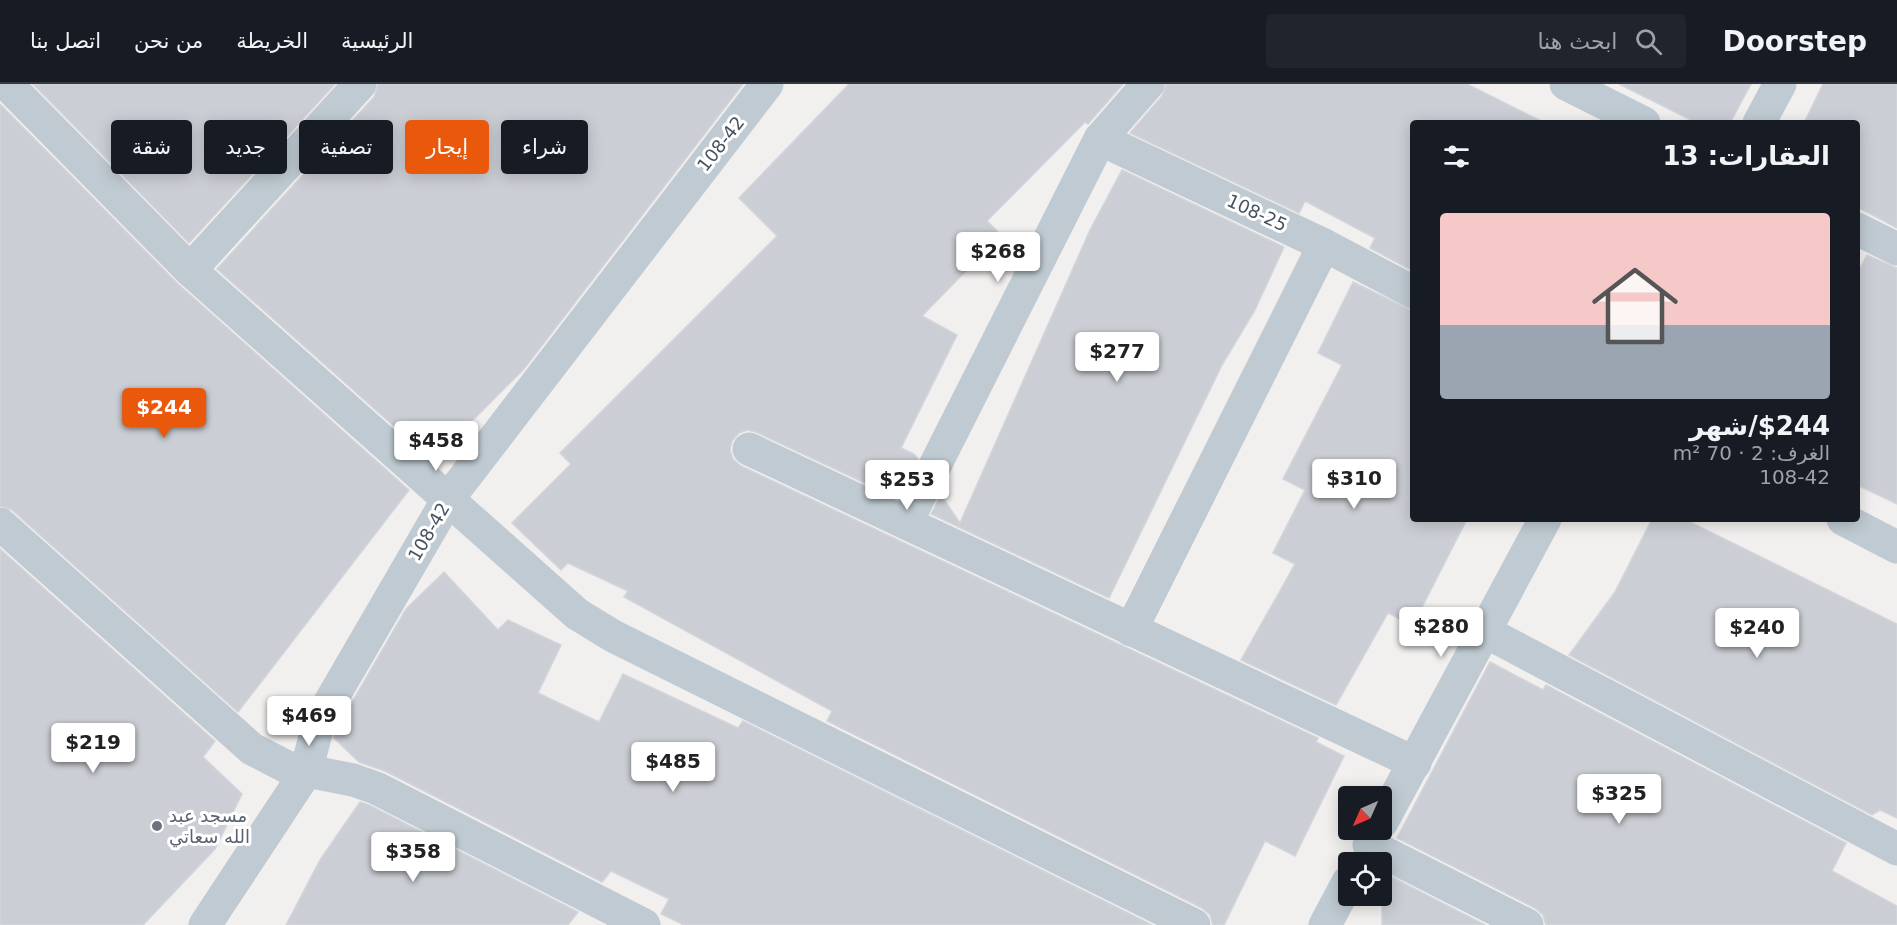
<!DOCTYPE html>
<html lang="ar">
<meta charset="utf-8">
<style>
:root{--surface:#171b24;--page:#20242c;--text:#f1f3f6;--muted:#9ea1a6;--line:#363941;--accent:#ea580c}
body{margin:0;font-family:"DejaVu Sans","Noto Naskh Arabic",sans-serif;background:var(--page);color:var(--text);direction:rtl;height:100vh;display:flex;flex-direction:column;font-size:22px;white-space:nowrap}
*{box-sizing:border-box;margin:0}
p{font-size:20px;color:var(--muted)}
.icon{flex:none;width:33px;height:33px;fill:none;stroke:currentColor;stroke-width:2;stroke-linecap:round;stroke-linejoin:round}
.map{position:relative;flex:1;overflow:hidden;direction:ltr}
.panel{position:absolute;left:1410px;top:36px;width:450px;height:402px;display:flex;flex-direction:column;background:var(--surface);border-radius:6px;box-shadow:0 3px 15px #0003;direction:rtl}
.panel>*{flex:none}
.hud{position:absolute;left:18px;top:36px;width:570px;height:54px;direction:rtl;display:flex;gap:12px}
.needle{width:39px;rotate:225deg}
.tools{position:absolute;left:1338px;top:702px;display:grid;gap:12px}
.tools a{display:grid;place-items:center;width:54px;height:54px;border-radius:6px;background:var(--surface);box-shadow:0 3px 15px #0003;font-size:30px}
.price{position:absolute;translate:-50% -51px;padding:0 14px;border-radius:6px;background:#fff;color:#222;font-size:20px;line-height:39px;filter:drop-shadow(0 2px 3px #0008)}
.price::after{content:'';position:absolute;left:50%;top:36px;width:18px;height:14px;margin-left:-9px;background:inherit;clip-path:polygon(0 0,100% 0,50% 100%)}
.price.active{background:var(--accent);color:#fff}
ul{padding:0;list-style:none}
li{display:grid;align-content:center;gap:12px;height:318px;padding:0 30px}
li span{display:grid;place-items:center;height:186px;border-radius:6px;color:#555}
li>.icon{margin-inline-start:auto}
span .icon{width:108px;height:108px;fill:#fffc;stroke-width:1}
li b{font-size:26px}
h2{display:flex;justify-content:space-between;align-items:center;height:72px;padding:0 30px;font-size:26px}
.chip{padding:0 21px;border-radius:6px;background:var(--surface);box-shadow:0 3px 15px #0003;font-size:21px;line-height:54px}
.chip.active{background:var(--accent);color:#fff}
header{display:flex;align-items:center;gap:36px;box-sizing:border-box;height:84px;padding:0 30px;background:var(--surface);border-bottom:2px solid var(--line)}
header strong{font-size:28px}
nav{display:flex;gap:33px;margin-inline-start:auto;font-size:21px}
.search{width:420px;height:54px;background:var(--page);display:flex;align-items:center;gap:15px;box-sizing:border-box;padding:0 21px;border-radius:6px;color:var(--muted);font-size:22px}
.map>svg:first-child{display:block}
.building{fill:#cbced4;stroke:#d3d5db;stroke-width:1.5}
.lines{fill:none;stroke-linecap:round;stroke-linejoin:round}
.minor{stroke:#bfcad2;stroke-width:33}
.worship-dot{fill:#6b7280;stroke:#fff;stroke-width:2}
.labels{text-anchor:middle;stroke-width:6;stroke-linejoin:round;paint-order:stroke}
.street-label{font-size:18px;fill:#46535e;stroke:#fff}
.worship-label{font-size:18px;fill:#5b616d;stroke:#fff;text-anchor:start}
</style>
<header>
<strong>Doorstep</strong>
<div class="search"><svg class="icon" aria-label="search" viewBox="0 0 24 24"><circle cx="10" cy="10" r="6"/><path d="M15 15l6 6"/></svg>ابحث هنا</div>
<nav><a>الرئيسية</a><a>الخريطة</a><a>من نحن</a><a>اتصل بنا</a></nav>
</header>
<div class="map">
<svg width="1897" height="841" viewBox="0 0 1897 841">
<rect width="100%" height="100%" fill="#f2efef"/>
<g class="building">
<path d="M 33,0 L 335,0 L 189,159 Z"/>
<path d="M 378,0 L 743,0 L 524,285 L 460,349 L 456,346 L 432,376 L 217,185 L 374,13 Z"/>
<path d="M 849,0 L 1123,0 L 1088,40 L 1085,38 L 987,137 L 1001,151 L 922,232 L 957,251 L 901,364 L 914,370 L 918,375 L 897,414 L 756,348 L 747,346 L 739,349 L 732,357 L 730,366 L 733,375 L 741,382 L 1318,654 L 1316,658 L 1344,672 L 1295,772 L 1265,757 L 1224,841 L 1213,841 L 1210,831 L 1202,824 L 827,637 L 832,627 L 624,513 L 628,507 L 568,479 L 561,486 L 512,439 L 571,380 L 560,369 L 777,152 L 739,114 Z"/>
<path d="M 1166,0 L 1467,0 L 1545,39 L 1413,39 L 1413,187 L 1370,164 L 1375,154 L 1305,117 L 1299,129 L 1130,49 L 1162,12 Z"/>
<path d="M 1619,0 L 1751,0 L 1730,39 L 1697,39 Z"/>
<path d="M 1823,0 L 1897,0 L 1897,144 L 1857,123 L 1857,39 L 1804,39 Z"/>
<path d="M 0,20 L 178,200 L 409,406 L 238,628 L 12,426 L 0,422 Z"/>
<path d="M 1122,86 L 1284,163 L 1255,226 L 1222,281 L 1109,514 L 931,430 L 941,411 L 960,439 L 1090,146 Z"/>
<path d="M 1867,171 L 1897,184 L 1897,420 L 1857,401 L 1857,190 Z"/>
<path d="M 1353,198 L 1413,227 L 1413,435 L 1467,435 L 1413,541 L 1388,529 L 1336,621 L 1241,576 L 1295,480 L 1273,469 L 1305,406 L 1283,395 L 1342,281 L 1318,269 Z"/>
<path d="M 1652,435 L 1684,435 L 1897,540 L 1897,734 L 1880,726 L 1872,731 L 1569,571 L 1615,508 Z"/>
<path d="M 0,465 L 215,657 L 203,673 L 242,710 L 215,765 L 143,841 L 0,841 Z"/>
<path d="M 444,488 L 498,546 L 508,536 L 561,561 L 538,609 L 599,638 L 623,590 L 738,644 L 743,637 L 1152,841 L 684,841 L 661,830 L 669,815 L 611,787 L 602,798 L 385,687 L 359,678 L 334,654 L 337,644 L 406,525 Z"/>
<path d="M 1490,578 L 1543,606 L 1546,601 L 1846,759 L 1832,787 L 1897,822 L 1897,841 L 1546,841 L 1543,831 L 1535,824 L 1397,754 Z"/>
<path d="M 360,718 L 369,721 L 578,828 L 568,841 L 286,841 L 320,776 Z"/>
<path d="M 1382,788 L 1485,841 L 1382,841 Z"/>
</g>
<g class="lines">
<g class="minor">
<path d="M 7,0 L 190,186 L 577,530 L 613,552 L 1194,841"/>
<path d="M 1566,0 L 1644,39"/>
<path d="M 1759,39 L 1780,0"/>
<path d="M 1100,55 L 1324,161 L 1413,208"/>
<path d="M 1857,145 L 1897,165"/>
<path d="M 190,186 L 360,0"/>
<path d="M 749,365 L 1415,679"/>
<path d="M 1843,435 L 1897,463"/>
<path d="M 906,439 L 1100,55 L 1148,0"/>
<path d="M 0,440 L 252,665 L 287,683 L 353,696 L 376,704 L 644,841"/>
<path d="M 1131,546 L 1324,161"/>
<path d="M 1484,547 L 1897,765"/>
<path d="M 1382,738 L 1545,435"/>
<path d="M 1369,761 L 1527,841"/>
<path d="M 205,841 L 306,688 L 319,637 L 448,415 L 767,0"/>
<path d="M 1325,841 L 1348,798"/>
</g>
</g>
<circle class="worship-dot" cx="157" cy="742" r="6"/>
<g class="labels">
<g class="street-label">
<text transform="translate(721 60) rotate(-52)" y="6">108-42</text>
<text transform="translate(1257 129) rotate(25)" y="6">108-25</text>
<text transform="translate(429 448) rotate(-60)" y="6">108-42</text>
</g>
<g class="worship-label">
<text x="169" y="738">مسجد عبد<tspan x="169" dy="21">الله سعاتي</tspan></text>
</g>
</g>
</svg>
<div class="tools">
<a><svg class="needle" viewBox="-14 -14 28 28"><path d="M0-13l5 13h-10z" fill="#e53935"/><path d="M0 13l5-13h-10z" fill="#9ea1a6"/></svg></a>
<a><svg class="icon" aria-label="locate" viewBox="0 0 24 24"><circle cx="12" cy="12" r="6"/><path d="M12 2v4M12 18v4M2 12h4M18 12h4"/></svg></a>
</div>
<b class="price" style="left:998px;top:199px">$268</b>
<b class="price" style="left:1117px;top:299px">$277</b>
<b class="price active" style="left:164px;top:355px">$244</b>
<b class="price" style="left:436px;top:388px">$458</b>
<b class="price" style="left:1354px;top:426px">$310</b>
<b class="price" style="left:907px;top:427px">$253</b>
<b class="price" style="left:1441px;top:574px">$280</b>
<b class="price" style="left:1757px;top:575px">$240</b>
<b class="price" style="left:309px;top:663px">$469</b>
<b class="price" style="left:93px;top:690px">$219</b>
<b class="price" style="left:673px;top:709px">$485</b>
<b class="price" style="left:1619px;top:741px">$325</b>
<b class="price" style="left:413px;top:799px">$358</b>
<div class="hud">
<a class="chip">شراء</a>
<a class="chip active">إيجار</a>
<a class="chip">تصفية</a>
<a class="chip">جديد</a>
<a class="chip">شقة</a>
</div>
<section class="panel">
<h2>العقارات: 13<svg class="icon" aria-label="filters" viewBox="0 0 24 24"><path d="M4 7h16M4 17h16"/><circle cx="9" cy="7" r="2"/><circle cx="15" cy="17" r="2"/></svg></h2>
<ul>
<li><span style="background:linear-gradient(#f6c9c9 60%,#9aa5b1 0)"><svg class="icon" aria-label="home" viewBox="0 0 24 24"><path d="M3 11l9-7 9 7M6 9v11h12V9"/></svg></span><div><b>$244/شهر</b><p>الغرف: 2 · 70 m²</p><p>108-42</p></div></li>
</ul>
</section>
</div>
